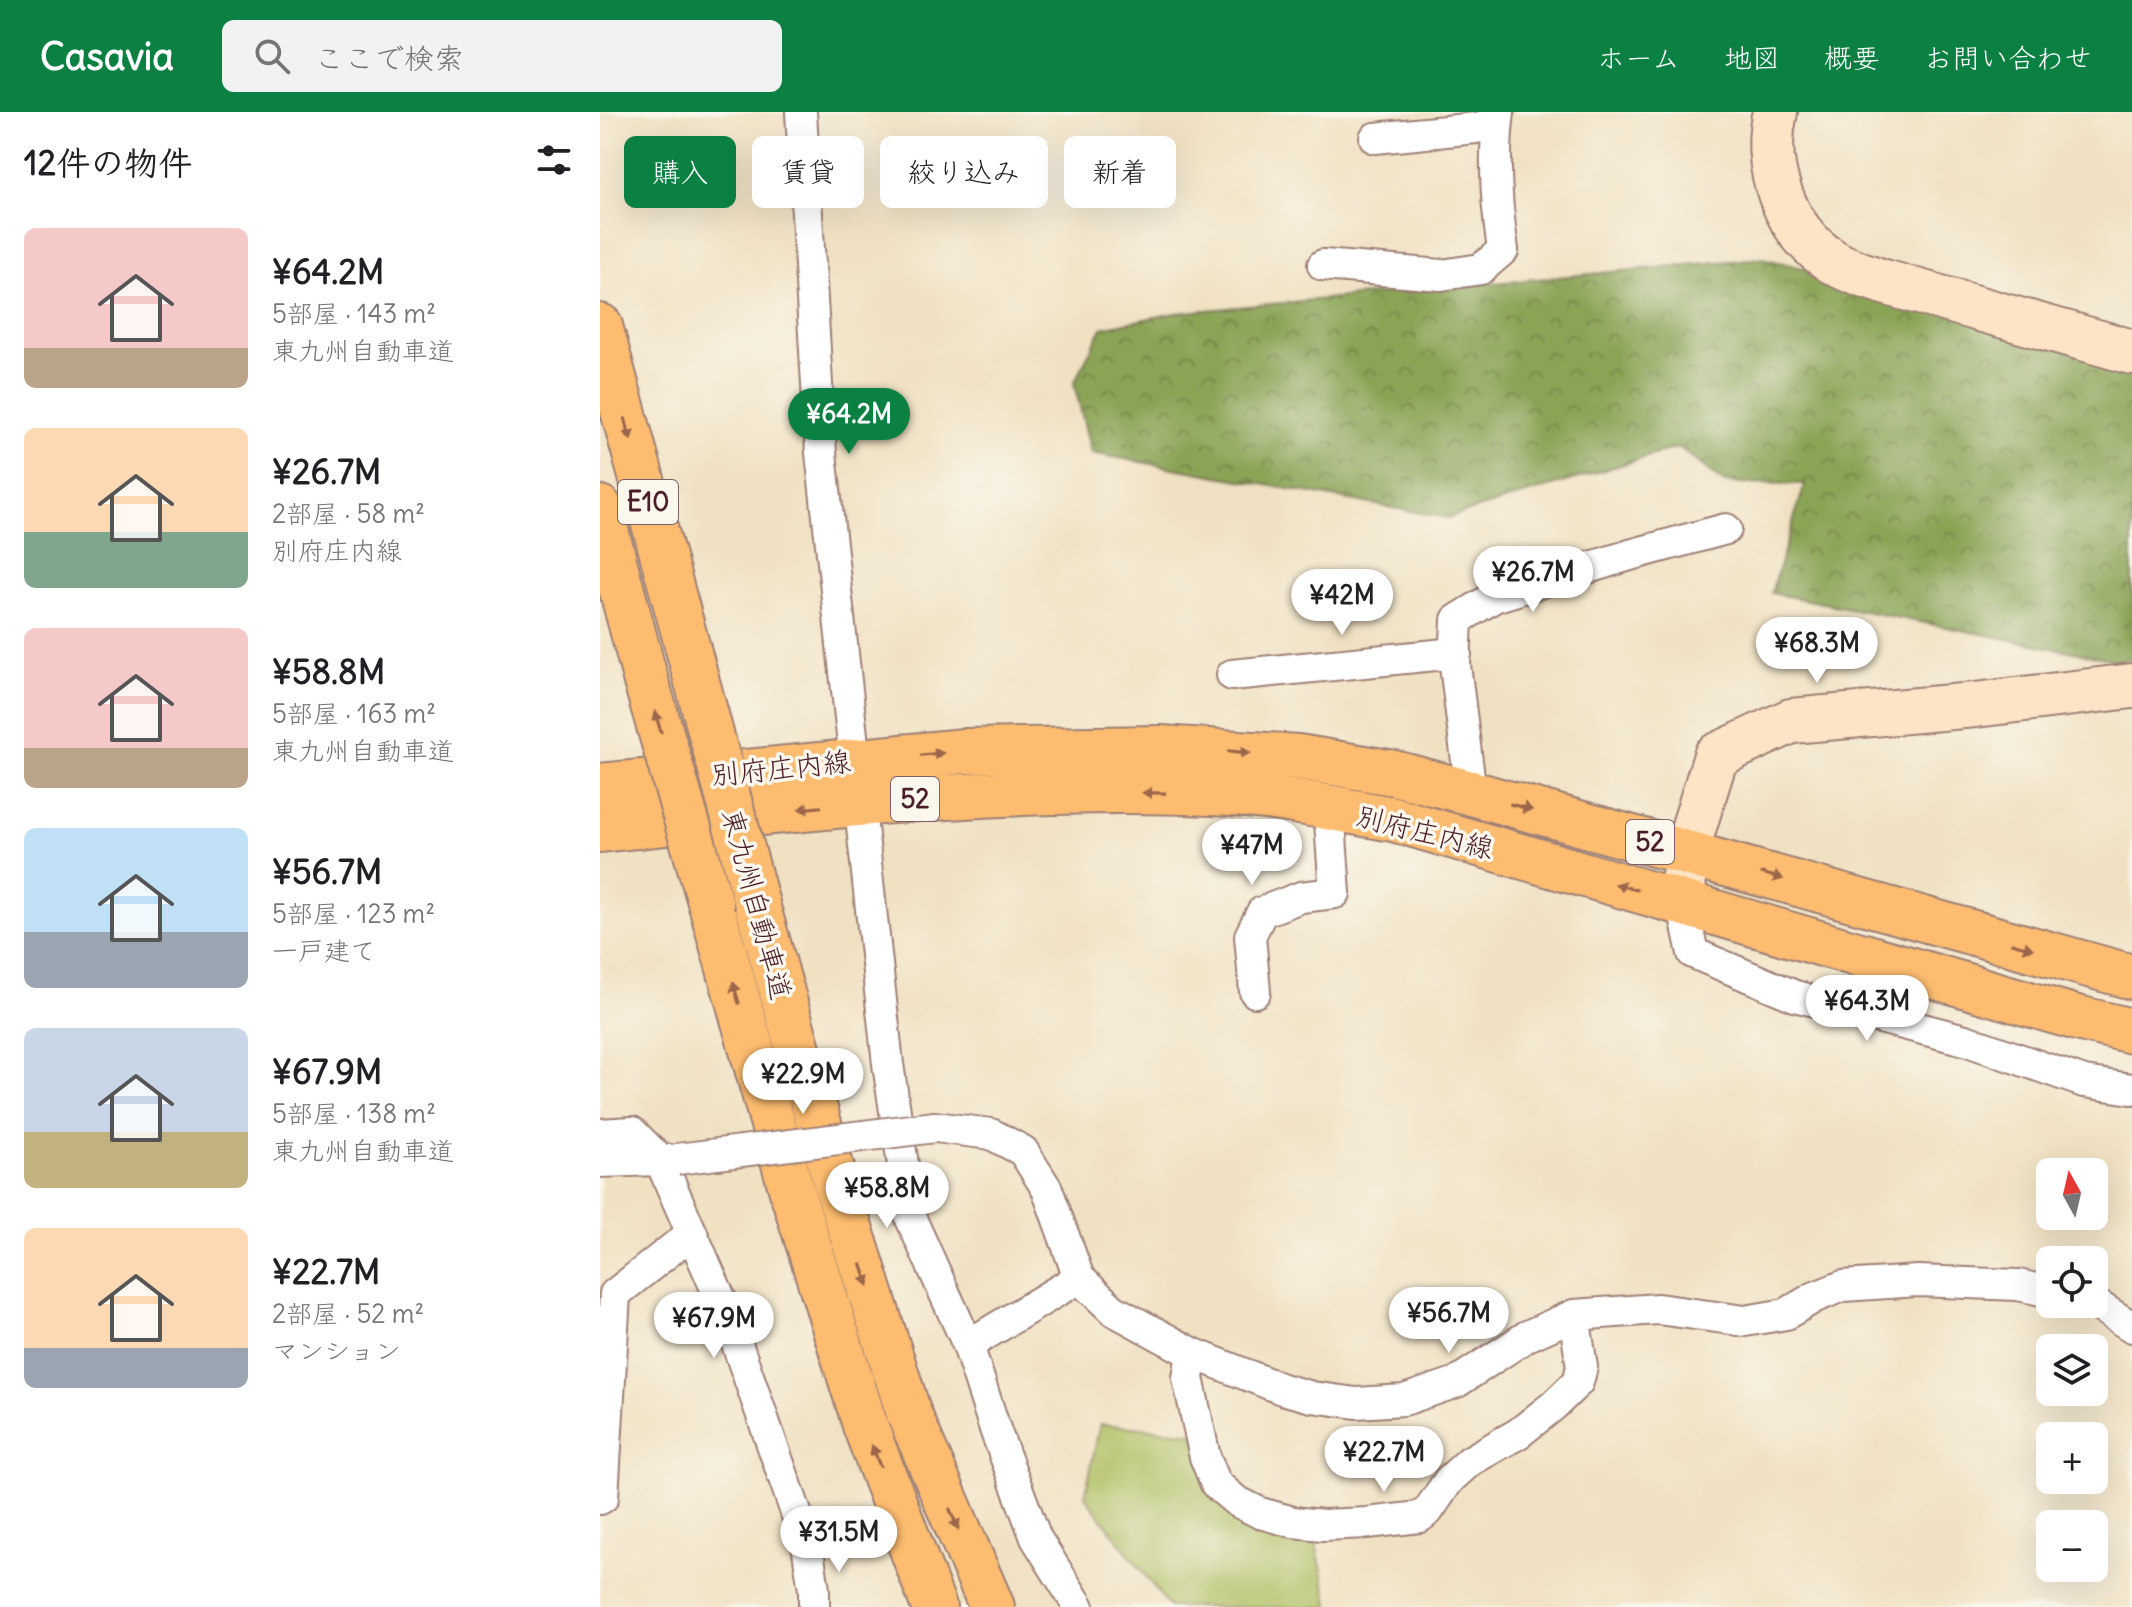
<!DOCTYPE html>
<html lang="ja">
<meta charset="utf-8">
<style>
:root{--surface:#fff;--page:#f2f2f2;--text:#202124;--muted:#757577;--accent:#0b8043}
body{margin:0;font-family:Delius,"Klee One",sans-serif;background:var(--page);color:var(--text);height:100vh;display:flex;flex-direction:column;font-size:30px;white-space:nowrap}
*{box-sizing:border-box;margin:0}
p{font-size:26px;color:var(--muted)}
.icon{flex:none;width:44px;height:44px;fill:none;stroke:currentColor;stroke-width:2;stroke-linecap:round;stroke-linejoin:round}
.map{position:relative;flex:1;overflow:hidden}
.drawer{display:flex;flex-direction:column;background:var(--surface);width:600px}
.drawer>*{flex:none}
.top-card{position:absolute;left:24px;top:24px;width:760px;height:72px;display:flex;gap:16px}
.needle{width:52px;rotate:352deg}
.tools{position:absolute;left:1436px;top:1046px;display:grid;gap:16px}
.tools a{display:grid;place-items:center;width:72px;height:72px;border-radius:12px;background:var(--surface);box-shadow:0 8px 32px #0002;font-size:40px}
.price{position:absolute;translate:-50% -68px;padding:0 18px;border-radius:28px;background:#fff;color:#222;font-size:26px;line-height:52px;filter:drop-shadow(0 2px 4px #0008)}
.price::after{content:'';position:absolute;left:50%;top:48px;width:24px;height:18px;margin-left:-12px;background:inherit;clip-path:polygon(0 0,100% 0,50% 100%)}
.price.selected{background:var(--accent);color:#fff}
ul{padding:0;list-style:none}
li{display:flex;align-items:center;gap:24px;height:200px;padding:0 24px}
li span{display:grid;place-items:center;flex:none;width:224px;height:160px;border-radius:12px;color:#555}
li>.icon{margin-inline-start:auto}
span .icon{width:96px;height:96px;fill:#fffc;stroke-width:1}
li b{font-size:34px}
h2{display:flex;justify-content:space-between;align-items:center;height:96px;padding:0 24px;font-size:34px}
.pill{padding:0 28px;border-radius:12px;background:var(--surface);box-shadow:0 8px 32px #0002;font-size:28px;line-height:72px}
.pill.selected{background:var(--accent);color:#fff}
header{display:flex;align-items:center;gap:48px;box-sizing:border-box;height:112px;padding:0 40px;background:var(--accent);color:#fff}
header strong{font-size:38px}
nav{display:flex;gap:44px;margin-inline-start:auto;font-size:28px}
.search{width:560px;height:72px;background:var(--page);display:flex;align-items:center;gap:20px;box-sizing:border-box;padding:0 28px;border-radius:12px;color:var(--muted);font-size:30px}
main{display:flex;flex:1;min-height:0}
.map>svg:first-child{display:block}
.forest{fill:url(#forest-crowns);stroke:#6a6240;stroke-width:2}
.park{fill:#aebd60;stroke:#7c6e46;stroke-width:2}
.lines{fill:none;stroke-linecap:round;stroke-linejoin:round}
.street-casing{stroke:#9d8076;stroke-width:34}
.secondary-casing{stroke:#9d8076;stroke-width:48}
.primary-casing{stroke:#9d8076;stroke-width:48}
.highway-casing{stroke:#9d8076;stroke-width:48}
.street{stroke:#fff;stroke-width:30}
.secondary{stroke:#fee4c6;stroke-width:44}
.primary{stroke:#fdbc70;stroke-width:44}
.highway{stroke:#fdbc70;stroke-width:44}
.street-bridge-casing{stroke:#9d8076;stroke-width:34;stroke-linecap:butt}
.highway-bridge-casing{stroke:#9d8076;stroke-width:48;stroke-linecap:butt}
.street-bridge{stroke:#fff;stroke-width:30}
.highway-bridge{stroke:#fdbc70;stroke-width:44}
.oneway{fill:#9b664a}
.labels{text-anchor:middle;stroke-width:7;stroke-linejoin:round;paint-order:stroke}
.shield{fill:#fbf7ec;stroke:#7f6065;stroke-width:2}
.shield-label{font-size:26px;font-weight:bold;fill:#4a1f2b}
.street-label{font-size:28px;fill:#4a1f2b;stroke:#fbf7ec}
</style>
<header>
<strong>Casavia</strong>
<div class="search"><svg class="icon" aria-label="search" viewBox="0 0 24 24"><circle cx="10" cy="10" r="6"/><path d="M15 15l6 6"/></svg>ここで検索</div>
<nav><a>ホーム</a><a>地図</a><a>概要</a><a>お問い合わせ</a></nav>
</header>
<main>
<section class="drawer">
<h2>12件の物件<svg class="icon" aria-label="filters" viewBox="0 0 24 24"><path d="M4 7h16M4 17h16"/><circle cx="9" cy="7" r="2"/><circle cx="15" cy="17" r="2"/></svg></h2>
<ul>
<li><span style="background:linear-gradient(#f6c9c9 75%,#b9a48a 0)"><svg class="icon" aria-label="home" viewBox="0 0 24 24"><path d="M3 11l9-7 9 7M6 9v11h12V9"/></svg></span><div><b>¥64.2M</b><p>5部屋 · 143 m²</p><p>東九州自動車道</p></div></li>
<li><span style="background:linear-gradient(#ffd9b3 65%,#7fa58c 0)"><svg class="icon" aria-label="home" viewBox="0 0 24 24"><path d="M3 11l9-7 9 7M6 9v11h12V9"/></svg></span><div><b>¥26.7M</b><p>2部屋 · 58 m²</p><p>別府庄内線</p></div></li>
<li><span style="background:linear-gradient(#f6c9c9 75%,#b9a48a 0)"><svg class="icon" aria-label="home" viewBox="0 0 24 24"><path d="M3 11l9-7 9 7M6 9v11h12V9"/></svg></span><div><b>¥58.8M</b><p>5部屋 · 163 m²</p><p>東九州自動車道</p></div></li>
<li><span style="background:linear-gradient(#bfe0f5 65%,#9aa5b1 0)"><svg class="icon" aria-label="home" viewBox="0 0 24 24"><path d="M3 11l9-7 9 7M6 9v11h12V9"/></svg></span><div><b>¥56.7M</b><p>5部屋 · 123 m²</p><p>一戸建て</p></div></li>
<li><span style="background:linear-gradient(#c9d6e8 65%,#c2b280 0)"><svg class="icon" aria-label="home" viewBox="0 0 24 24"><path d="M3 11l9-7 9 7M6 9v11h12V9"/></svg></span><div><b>¥67.9M</b><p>5部屋 · 138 m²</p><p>東九州自動車道</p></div></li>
<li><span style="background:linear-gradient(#ffd9b3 75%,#9aa5b1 0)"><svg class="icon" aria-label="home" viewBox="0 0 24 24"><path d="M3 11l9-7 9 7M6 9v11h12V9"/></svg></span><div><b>¥22.7M</b><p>2部屋 · 52 m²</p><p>マンション</p></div></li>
</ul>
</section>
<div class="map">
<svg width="1532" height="1495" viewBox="0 0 1532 1495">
<defs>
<pattern id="forest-crowns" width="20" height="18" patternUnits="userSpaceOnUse" patternTransform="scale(2)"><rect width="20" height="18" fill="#8aa456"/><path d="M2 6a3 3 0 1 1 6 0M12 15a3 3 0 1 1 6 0" fill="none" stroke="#738547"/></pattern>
</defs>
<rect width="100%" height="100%" fill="#fbf7ec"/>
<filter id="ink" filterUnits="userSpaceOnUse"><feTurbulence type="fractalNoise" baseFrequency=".0125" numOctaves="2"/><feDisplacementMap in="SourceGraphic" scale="16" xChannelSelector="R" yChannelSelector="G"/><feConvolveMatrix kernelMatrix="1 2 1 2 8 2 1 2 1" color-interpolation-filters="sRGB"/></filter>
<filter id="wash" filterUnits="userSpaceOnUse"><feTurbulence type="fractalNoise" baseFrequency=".006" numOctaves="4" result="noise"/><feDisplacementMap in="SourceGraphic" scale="32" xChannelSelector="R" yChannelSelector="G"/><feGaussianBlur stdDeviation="1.8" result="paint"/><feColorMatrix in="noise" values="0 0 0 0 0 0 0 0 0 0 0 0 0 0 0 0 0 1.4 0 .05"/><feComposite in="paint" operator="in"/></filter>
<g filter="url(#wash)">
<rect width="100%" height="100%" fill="#f0e1c2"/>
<path class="forest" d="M 1162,146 L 1532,236 L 1532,547 L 1520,549 L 1171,481 L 1205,372 L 1124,371 L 1079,335 L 848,406 L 491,341 L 474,271 L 502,216 L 575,201 Z"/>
<path class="park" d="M 500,1312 L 594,1321 L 600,1350 L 714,1423 L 730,1495 L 569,1495 L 485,1384 Z"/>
</g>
<g filter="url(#ink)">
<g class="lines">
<defs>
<g id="street">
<path d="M 201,0 L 221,341 L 288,952 L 311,1107 L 368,1233 L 396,1320 L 436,1426 L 479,1495"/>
<path d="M 775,26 L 876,16 L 897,11"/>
<path d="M 723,153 L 841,163 L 881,157 L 903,138 C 896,92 893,46 899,0"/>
<path d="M 632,563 L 856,541"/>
<path d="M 871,681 L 855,553 L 857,508 L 894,485 L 1030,443 L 1126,417"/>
<path d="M 1082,791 L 1093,841 L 1195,884 L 1365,928 L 1484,970 L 1532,977"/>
<path d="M 655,880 L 650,824 L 662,800 L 701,785 L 735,781 L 729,696"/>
<path d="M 335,1015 L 391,1022 L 423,1039 L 447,1077 L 479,1166 L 513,1198 L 592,1241 L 682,1277 L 712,1285 L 756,1291 L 804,1288 L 857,1270 L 927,1224 L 974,1203 L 1058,1197 L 1145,1209 L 1186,1202 L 1215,1185 L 1243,1174 L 1318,1169 L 1418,1173 L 1450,1180"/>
<path d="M 0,1022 L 32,1020 L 60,1048 L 71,1048"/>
<path d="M 0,1050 L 60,1048 L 124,1195 L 207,1432 L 214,1478 L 214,1495"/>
<path d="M 1494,1191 L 1532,1215"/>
<path d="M 368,1233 L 479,1166"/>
<path d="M 592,1241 L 588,1266 L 605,1345 L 616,1372 L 636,1389 L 660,1401 L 693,1410 L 723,1413 L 767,1411 L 820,1405 L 828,1399 L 849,1368 L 870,1349 L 919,1321 L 953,1294 L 978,1270 L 982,1255 L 974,1203"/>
<path d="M 0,1387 L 3,1385 L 15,1182 L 92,1121"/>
</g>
<g id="secondary">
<path d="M 1175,0 C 1162,53 1184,119 1232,149 C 1248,159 1266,164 1284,170 L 1532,240"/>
<path d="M 1082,791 L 1086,740 L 1116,644 L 1191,609 L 1375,593 L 1532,574"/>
</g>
<g id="primary">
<path d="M 0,674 L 364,639 L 561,636 L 698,645 L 794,661 L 871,681 L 1532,865"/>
<path d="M 0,718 C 209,696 420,670 631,682 C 685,685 739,698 793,707 L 1477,906 L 1532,919"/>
</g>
<g id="highway">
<path d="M 0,214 L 96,566"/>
<path d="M 0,396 L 46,569"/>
<path d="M 157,792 L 235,1068 L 309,1302 L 392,1495"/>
<path d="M 111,793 L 191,1076 L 266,1316 L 334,1495"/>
</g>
</defs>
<use href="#street" class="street-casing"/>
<use href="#secondary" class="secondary-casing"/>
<use href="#primary" class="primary-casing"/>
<use href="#highway" class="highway-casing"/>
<use href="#street" class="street"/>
<use href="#secondary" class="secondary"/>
<use href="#primary" class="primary"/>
<use href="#highway" class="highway"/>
<defs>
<path id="street-bridge" d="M 77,1047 L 335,1015"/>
<g id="highway-bridge">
<path d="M 96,566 L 157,792"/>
<path d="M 46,569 L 111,793"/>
</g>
</defs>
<use href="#street-bridge" class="street-bridge-casing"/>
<use href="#highway-bridge" class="highway-bridge-casing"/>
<use href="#street-bridge" class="street-bridge"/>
<use href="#highway-bridge" class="highway-bridge"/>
</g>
<defs><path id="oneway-solid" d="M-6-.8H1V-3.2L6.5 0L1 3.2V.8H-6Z" transform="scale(2)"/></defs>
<g class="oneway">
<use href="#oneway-solid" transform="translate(28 317) rotate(75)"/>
<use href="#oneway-solid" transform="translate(58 610) rotate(-106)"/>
<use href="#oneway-solid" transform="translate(639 640) rotate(5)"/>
<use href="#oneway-solid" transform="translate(332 642) rotate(-5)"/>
<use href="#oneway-solid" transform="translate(554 681) rotate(-179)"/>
<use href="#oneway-solid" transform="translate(921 695) rotate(15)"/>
<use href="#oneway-solid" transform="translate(210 696) rotate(174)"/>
<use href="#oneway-solid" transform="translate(1172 764) rotate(16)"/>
<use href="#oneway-solid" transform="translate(1026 775) rotate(-164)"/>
<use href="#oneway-solid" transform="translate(1422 834) rotate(16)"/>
<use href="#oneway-solid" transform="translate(136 881) rotate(-106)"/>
<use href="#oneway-solid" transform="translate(265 1163) rotate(72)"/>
<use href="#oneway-solid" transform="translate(276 1344) rotate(-111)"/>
<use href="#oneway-solid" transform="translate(354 1407) rotate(67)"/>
</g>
</g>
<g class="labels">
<g class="shield">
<rect x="18" y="368" width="60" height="44" rx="6"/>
<rect x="291" y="665" width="48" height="44" rx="6"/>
<rect x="1026" y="708" width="48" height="44" rx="6"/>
</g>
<g class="shield-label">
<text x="48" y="399">E10</text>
<text x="315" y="696">52</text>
<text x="1050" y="739">52</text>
</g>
<g class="street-label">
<text transform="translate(181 656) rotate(-6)" y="10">別府庄内線</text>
<text transform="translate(825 720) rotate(14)" y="10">別府庄内線</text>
<text transform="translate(157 792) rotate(75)" y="10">東九州自動車道</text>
</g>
</g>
</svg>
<div class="tools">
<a><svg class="needle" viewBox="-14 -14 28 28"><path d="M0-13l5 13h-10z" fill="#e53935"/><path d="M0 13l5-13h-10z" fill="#757577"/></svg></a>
<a><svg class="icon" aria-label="locate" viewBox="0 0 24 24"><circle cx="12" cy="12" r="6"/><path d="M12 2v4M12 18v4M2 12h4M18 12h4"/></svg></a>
<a><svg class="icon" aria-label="layers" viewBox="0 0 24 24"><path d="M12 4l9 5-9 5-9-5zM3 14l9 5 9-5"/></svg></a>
<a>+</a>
<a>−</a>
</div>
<b class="price selected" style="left:249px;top:344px">¥64.2M</b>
<b class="price" style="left:933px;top:502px">¥26.7M</b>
<b class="price" style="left:742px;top:525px">¥42M</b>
<b class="price" style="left:1217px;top:573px">¥68.3M</b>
<b class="price" style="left:652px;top:775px">¥47M</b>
<b class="price" style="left:1267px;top:931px">¥64.3M</b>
<b class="price" style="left:203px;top:1004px">¥22.9M</b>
<b class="price" style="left:287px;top:1118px">¥58.8M</b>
<b class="price" style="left:849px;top:1243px">¥56.7M</b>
<b class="price" style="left:114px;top:1248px">¥67.9M</b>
<b class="price" style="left:784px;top:1382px">¥22.7M</b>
<b class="price" style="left:239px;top:1462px">¥31.5M</b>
<div class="top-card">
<a class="pill selected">購入</a>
<a class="pill">賃貸</a>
<a class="pill">絞り込み</a>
<a class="pill">新着</a>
</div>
</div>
</main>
